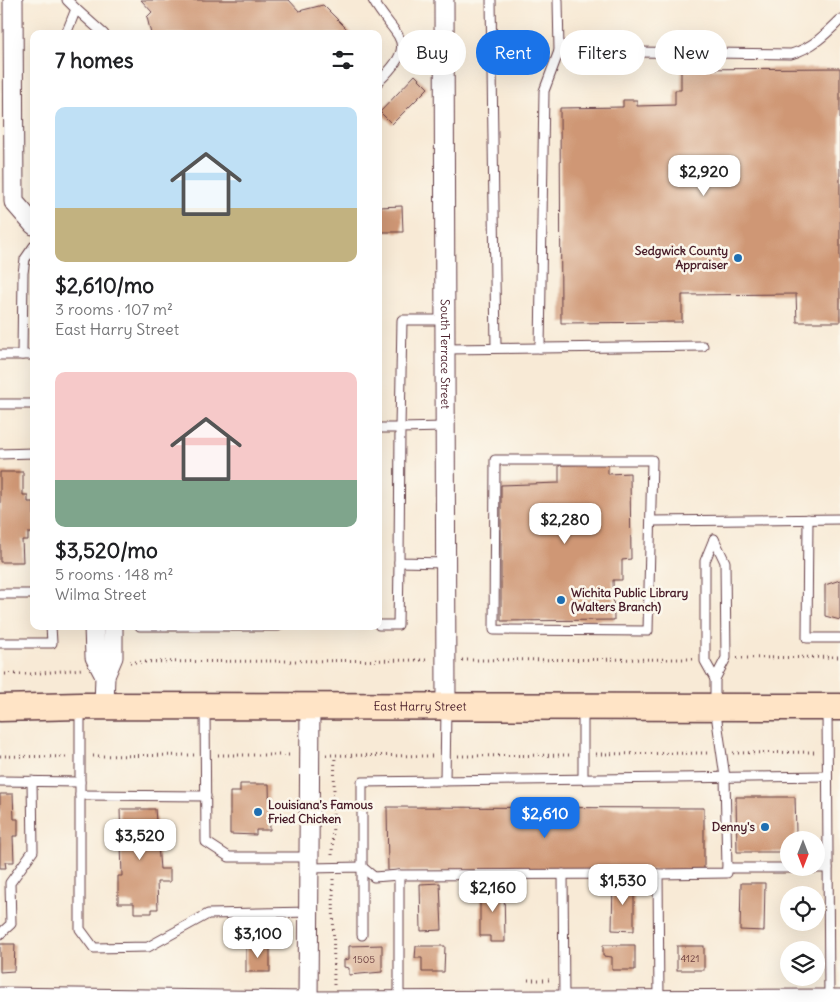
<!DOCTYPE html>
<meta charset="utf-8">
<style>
:root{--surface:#fff;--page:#f6f6f6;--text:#202124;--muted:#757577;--accent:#1a73e8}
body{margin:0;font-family:Delius,sans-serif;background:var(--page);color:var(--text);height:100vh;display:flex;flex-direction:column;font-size:19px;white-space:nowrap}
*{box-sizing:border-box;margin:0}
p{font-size:16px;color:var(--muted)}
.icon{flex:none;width:28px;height:28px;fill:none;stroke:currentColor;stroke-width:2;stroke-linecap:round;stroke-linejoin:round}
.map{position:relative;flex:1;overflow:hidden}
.side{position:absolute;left:30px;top:30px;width:352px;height:600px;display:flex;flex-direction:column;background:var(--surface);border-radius:10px;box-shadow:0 5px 20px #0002}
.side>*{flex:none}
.guide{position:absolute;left:398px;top:30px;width:368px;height:45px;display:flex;gap:10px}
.needle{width:32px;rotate:180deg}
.fabs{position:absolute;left:780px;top:831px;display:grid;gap:10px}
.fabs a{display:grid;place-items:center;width:45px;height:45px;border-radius:50%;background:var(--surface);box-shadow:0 5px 20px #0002;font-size:25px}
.price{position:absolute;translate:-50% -42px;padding:0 11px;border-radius:10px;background:#fff;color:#222;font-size:16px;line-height:32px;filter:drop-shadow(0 1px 2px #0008)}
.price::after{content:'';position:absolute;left:50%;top:30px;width:15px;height:11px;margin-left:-8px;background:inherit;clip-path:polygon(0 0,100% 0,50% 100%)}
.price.active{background:var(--accent);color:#fff}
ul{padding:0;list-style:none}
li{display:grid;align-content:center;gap:10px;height:265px;padding:0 25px}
li span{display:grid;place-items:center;height:155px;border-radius:10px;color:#555}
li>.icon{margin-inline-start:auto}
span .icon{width:90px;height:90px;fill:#fffc;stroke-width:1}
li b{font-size:21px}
h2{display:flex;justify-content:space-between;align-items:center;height:60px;padding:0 25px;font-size:21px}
.pill{padding:0 18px;border-radius:22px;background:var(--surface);box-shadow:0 5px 20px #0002;font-size:18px;line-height:45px}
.pill.active{background:var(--accent);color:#fff}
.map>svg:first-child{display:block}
.building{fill:#cf9775}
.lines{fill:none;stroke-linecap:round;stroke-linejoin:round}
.service-casing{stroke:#643d45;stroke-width:11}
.minor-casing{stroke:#643d45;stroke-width:21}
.secondary-casing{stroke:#643d45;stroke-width:29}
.path{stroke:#643d45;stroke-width:3;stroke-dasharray:1 4;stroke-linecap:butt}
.service{stroke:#fff;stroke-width:9}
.minor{stroke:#fff;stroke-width:19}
.secondary{stroke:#ffe4c6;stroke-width:26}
.poi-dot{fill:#1f6fb2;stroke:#fbf7ec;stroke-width:2}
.labels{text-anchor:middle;stroke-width:5;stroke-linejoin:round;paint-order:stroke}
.number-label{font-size:10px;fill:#6b3d3e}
.poi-label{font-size:12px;font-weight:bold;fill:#4a1f2b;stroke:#fbf7ec;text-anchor:end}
.street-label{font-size:12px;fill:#4a1f2b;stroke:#fbf7ec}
</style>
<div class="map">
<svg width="840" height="1002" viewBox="0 0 840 1002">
<rect width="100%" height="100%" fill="#fbf7ec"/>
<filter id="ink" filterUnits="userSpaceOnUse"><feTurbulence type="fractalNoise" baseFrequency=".02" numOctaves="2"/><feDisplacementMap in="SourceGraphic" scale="10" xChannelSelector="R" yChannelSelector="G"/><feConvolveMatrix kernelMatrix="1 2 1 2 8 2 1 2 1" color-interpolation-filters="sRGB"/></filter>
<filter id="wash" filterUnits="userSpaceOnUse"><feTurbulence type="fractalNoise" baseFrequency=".0096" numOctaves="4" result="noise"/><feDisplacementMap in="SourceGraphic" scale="20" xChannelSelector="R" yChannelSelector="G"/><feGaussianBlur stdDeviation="1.12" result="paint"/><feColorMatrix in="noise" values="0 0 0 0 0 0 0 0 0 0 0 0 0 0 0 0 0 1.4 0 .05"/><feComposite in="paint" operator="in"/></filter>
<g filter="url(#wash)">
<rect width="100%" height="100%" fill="#f8ead6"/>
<g id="blocks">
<g class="building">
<path d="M 141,0 L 289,0 L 299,11 L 323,5 L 352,34 L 151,34 L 147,17 L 152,12 Z"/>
<path d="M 840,68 L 840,322 L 797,322 L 796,294 L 682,295 L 682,322 L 561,323 L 560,108 L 623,107 L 623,100 L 637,100 L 637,106 L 675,105 L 675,90 L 681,90 L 681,69 Z"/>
<path d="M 415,75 L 428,88 L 392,124 L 380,112 Z"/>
<path d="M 402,206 L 403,232 L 379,232 L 379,207 Z"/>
<path d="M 608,464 L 608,474 L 630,473 L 631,559 L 622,560 L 622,580 L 613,580 L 614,620 L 501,621 L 501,485 L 559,483 L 559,465 Z"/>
<path d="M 0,472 L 23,472 L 23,495 L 28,495 L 28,502 L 34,502 L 34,533 L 28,533 L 28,540 L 22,540 L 23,562 L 0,562 Z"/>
<path d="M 840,580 L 840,620 L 825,616 L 825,585 Z"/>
<path d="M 240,784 L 269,784 L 270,830 L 256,830 L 256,835 L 230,834 L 230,792 L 240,792 Z"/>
<path d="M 0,794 L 13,794 L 14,819 L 18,819 L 18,836 L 13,836 L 14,862 L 5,862 L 6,868 L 0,868 Z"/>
<path d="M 736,797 L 795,797 L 796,832 L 794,840 L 789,840 L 789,852 L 737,852 Z"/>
<path d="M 387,807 L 704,808 L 704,870 L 388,871 Z"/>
<path d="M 120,809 L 155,809 L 160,869 L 170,869 L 170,882 L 157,882 L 158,909 L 152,909 L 152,913 L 134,913 L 134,903 L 118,903 L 118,876 L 122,876 Z"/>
<path d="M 613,879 L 623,879 L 623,884 L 634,884 L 634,931 L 612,930 Z"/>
<path d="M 440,883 L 442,930 L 421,931 L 420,884 Z"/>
<path d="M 741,883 L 765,883 L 764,931 L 740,930 Z"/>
<path d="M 480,885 L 504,885 L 505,942 L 490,942 L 490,936 L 480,936 Z"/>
<path d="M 0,944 L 15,944 L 14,971 L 0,972 Z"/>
<path d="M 382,945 L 382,972 L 349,975 L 349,968 L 344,967 L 344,960 L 349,959 L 349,946 Z"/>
<path d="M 603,945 L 635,945 L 635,970 L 612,970 L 612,957 L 603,956 Z"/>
<rect x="246" y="946" width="24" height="26"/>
<path d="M 416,946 L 445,946 L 444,972 L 422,972 L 422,958 L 415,958 Z"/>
<rect x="677" y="946" width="27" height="24"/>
</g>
</g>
</g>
<g filter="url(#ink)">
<use href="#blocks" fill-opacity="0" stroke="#643d45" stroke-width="1"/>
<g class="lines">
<defs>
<g id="service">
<path d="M 373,0 C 394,38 422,40 379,81"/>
<path d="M 491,0 L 496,347"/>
<path d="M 558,0 L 559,51 L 544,91 L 540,348 L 703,346"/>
<path d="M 76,9 L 104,34"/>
<path d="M 66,34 L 76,9 L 67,0"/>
<path d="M 559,51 L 791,54 C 812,48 825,35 840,20"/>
<path d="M 34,246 L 25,259 L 23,273 L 22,355 L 34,355"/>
<path d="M 444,349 L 540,348"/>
<path d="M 0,355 L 22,355"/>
<path d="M 0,404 L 34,404"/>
<path d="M 444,427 L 400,428 L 399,562 L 445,563"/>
<path d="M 379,428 L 400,428 L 402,320 L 443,320"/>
<path d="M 0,454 L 34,453"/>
<path d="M 495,460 L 652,460 L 648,631 L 494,630 Z"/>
<path d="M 808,519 L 807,638 L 840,638"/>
<path d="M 652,521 L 840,519"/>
<path d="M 714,539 L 725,562 L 726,658 L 715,679 L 715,707 L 725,777 L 727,868 L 828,868"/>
<path d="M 714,539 L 705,561 L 705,661 L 715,679"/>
<path d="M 0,594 L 34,594"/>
<path d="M 379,625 L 398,625 L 399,562"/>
<path d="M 140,626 L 278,626"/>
<path d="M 0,643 L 52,643 L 51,626"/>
<path d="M 205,708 L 206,842 L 229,857 L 310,857"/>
<path d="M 80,709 L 80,929 L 94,948 L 148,947 L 208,914 L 310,912"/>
<path d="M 827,710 L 829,999"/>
<path d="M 583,779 L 583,709"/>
<path d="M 0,781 L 80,782"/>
<path d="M 445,781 L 446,708"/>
<path d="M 80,795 L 206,796"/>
<path d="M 310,868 L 362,867 L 374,877 L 399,875 L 399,1002"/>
<path d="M 563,874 L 564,999"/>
<path d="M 399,875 L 658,874"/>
<path d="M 0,934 L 11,924 L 10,883 L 33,851 L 32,781"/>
<path d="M 362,935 L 362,782 L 827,776"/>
<path d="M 659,1002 L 658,874 L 727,873 L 727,868"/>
</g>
<g id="minor">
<path d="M 13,0 L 14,202 L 34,225"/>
<path id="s1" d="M 444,0 L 446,707"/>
<path d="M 94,626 L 95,657 L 105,676"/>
<path d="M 104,706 L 105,676 L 113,657 L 113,626"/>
<path d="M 0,997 L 308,1001 L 840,999"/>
<path d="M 308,1002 L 310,707"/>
</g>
<g id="secondary">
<path id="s2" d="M 0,708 L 80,706 L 840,707"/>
</g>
</defs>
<use href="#service" class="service-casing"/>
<use href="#minor" class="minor-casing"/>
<use href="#secondary" class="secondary-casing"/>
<g class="path">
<path d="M 737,658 L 840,657"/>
<path d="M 462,660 L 693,659"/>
<path d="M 130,662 L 429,660"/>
<path d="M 0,674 L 31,674 L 82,669"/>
<path d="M 733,753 L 814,752"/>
<path d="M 596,754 L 709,753"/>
<path d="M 218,755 L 292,755"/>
<path d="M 326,755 L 434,756"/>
<path d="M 0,756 L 67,757"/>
<path d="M 93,756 L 194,755"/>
<path d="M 458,756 L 572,755"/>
<path d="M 332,855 L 335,755"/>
<path d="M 333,879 L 334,985"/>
<path d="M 528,980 L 552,980"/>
</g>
<use href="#service" class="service"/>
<use href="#minor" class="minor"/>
<use href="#secondary" class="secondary"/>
</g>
</g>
<g class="poi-dot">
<circle cx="738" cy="258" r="5"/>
<circle cx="561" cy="600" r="5"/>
<circle cx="258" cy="812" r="5"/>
<circle cx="765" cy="827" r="5"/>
</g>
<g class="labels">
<g class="number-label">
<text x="690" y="962">4121</text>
<text x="364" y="963">1505</text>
</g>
<g class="poi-label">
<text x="728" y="255">Sedgwick County<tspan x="728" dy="14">Appraiser</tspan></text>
<text x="571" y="597" text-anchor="start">Wichita Public Library<tspan x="571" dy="14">(Walters Branch)</tspan></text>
<text x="268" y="809" text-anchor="start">Louisiana's Famous<tspan x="268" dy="14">Fried Chicken</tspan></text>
<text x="755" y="831">Denny's</text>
</g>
<g class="street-label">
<text dy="4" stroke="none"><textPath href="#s1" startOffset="354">South Terrace Street</textPath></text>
<text dy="4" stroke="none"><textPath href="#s2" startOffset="420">East Harry Street</textPath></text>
</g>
</g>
</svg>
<div class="fabs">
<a><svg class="needle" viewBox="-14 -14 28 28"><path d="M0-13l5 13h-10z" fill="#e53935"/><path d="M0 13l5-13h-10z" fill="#757577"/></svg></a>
<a><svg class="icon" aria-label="locate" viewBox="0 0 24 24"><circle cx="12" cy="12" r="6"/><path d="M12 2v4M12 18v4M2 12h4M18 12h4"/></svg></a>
<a><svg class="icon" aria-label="layers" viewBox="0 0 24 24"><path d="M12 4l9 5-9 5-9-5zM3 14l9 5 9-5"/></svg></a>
</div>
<b class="price" style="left:704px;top:197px">$2,920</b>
<b class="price" style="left:565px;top:545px">$2,280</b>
<b class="price active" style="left:545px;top:839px">$2,610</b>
<b class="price" style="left:140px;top:861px">$3,520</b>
<b class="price" style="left:623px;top:906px">$1,530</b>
<b class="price" style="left:493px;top:913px">$2,160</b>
<b class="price" style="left:258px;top:959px">$3,100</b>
<div class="guide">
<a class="pill">Buy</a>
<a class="pill active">Rent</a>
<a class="pill">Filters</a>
<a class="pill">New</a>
</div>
<section class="side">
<h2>7 homes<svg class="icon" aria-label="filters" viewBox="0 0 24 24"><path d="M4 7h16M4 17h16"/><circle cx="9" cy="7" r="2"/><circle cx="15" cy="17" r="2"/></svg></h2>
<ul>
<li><span style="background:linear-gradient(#bfe0f5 65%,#c2b280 0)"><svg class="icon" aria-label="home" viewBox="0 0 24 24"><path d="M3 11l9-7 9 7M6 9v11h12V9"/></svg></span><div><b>$2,610/mo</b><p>3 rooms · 107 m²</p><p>East Harry Street</p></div></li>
<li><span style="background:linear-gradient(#f6c9c9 70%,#7fa58c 0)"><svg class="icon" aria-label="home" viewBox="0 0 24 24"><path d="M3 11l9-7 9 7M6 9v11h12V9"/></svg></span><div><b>$3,520/mo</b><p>5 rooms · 148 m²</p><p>Wilma Street</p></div></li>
</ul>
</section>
</div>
